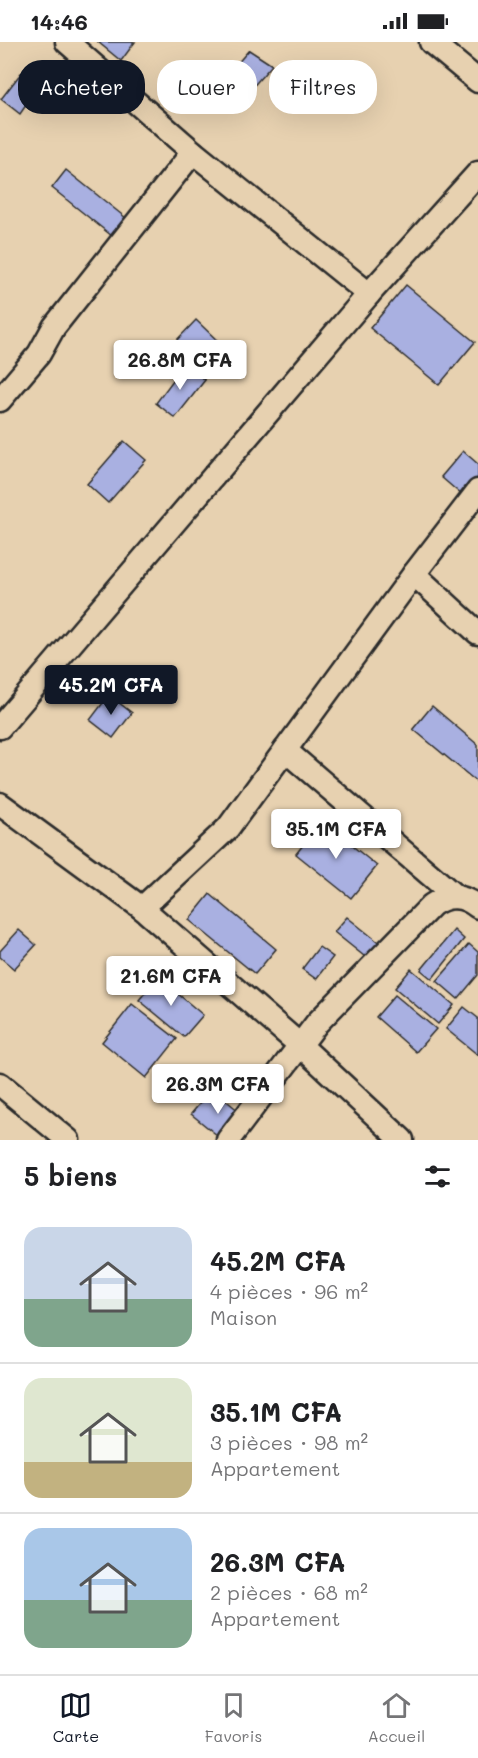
<!DOCTYPE html>
<html lang="fr">
<meta charset="utf-8">
<style>
:root{--surface:#fff;--page:#f6f6f6;--text:#202124;--muted:#757577;--line:#e0e0e0;--accent:#111827}
body{margin:0;font-family:Mali,sans-serif;background:var(--page);color:var(--text);height:100vh;display:flex;flex-direction:column;font-size:22px;white-space:nowrap}
*{box-sizing:border-box;margin:0}
p{font-size:20px;color:var(--muted)}
.icon{flex:none;width:33px;height:33px;fill:none;stroke:currentColor;stroke-width:2;stroke-linecap:round;stroke-linejoin:round}
.map{position:relative;height:1098px;overflow:hidden}
.details{display:flex;flex-direction:column;background:var(--surface);flex:1}
.details>*{flex:none}
.hud{position:absolute;left:18px;top:18px;width:442px;height:54px;display:flex;gap:12px}
.price{position:absolute;translate:-50% -51px;padding:0 14px;border-radius:6px;background:#fff;color:#222;font-size:20px;line-height:39px;filter:drop-shadow(0 2px 3px #0008)}
.price::after{content:'';position:absolute;left:50%;top:36px;width:18px;height:14px;margin-left:-9px;background:inherit;clip-path:polygon(0 0,100% 0,50% 100%)}
.price.current{background:var(--accent);color:#fff}
ul{padding:0;list-style:none}
li{display:flex;align-items:center;gap:18px;height:150px;padding:0 24px}
li+li{border-top:2px solid var(--line)}
li span{display:grid;place-items:center;flex:none;width:168px;height:120px;border-radius:18px;color:#555}
li>.icon{margin-inline-start:auto}
span .icon{width:72px;height:72px;fill:#fffc;stroke-width:1}
li b{font-size:26px}
h2{display:flex;justify-content:space-between;align-items:center;height:72px;padding:0 24px;font-size:26px}
.tag{padding:0 21px;border-radius:24px;background:var(--surface);box-shadow:0 6px 24px #0002;font-size:21px;line-height:54px}
.tag.current{background:var(--accent);color:#fff}
.status{display:flex;justify-content:space-between;align-items:center;height:42px;padding:0 30px;background:var(--surface);direction:ltr}
.status svg{height:16px;fill:currentColor}
.menu{display:flex;justify-content:space-around;align-items:center;height:84px;border-top:2px solid var(--line);background:var(--surface);font-size:16px;color:var(--muted)}
.menu a{display:grid;justify-items:center;gap:3px}
.menu .current{color:var(--accent)}
.map>svg:first-child{display:block}
.building{fill:#a9b0e1;stroke:#2b2b2b;stroke-width:1.5}
.lines{fill:none;stroke-linecap:round;stroke-linejoin:round}
.minor-casing{stroke:#2b2b2b;stroke-width:27}
.minor{stroke:#e7d1b0;stroke-width:22}
</style>
<div class="status"><b>14:46</b><svg viewBox="0 0 49 12"><path d="M0 12V9h3v3zM5 12V6h3v6zM10 12V3h3v9zM15 12V0h3v12zM26 1h20v11H26zM47 4h2v5h-2z"/></svg></div>
<div class="map">
<svg width="478" height="1098" viewBox="0 0 478 1098">
<rect width="100%" height="100%" fill="#e7d1b0"/>
<filter id="ink" filterUnits="userSpaceOnUse"><feTurbulence type="fractalNoise" baseFrequency=".0167" numOctaves="2"/><feDisplacementMap in="SourceGraphic" scale="12" xChannelSelector="R" yChannelSelector="G"/><feConvolveMatrix kernelMatrix="1 2 1 2 8 2 1 2 1" color-interpolation-filters="sRGB"/></filter>
<g filter="url(#ink)">
<g class="building">
<path d="M 98,0 L 135,0 L 121,19 Z"/>
<path d="M 249,8 L 272,23 L 250,48 L 229,31 Z"/>
<path d="M 21,31 L 40,43 L 20,72 L 1,57 Z"/>
<path d="M 66,128 L 131,180 L 117,198 L 52,146 Z"/>
<path d="M 406,243 L 475,300 L 439,343 L 370,286 Z"/>
<path d="M 196,278 L 222,303 L 202,325 L 175,300 Z"/>
<path d="M 185,322 L 205,338 L 175,376 L 156,361 Z"/>
<path d="M 124,399 L 146,418 L 108,461 L 87,442 Z"/>
<path d="M 463,409 L 478,422 L 478,436 L 463,454 L 441,435 Z"/>
<path d="M 109,653 L 132,671 L 113,696 L 90,678 Z"/>
<path d="M 432,664 L 478,703 L 478,741 L 413,687 Z"/>
<path d="M 322,779 L 377,824 L 351,856 L 296,812 Z"/>
<path d="M 210,852 L 276,907 L 255,932 L 189,878 Z"/>
<path d="M 347,875 L 382,903 L 369,918 L 334,890 Z"/>
<path d="M 19,888 L 36,903 L 14,927 L 0,915 L 0,909 Z"/>
<path d="M 454,888 L 464,897 L 432,937 L 421,928 Z"/>
<path d="M 469,902 L 478,910 L 478,933 L 458,957 L 437,939 Z"/>
<path d="M 319,905 L 333,915 L 316,937 L 302,927 Z"/>
<path d="M 411,927 L 454,963 L 438,982 L 395,946 Z"/>
<path d="M 158,935 L 203,973 L 184,995 L 139,958 Z"/>
<path d="M 395,953 L 436,987 L 416,1010 L 376,975 Z"/>
<path d="M 132,962 L 177,997 L 146,1036 L 102,1000 Z"/>
<path d="M 464,965 L 478,976 L 478,1013 L 446,987 Z"/>
<path d="M 212,1047 L 245,1074 L 223,1098 L 191,1072 Z"/>
</g>
<g class="lines">
<defs>
<g id="minor">
<path d="M 67,0 L 193,110 L 369,252"/>
<path d="M 431,0 L 478,39"/>
<path d="M 0,358 L 39,312 L 54,285 L 193,110"/>
<path d="M 414,532 L 478,591"/>
<path d="M 0,685 L 369,252 L 478,131"/>
<path d="M 285,708 L 456,855"/>
<path d="M 0,762 L 142,866 L 301,1004 L 402,1098"/>
<path d="M 142,866 L 228,786 L 414,532 L 478,449"/>
<path d="M 0,1042 L 68,1098"/>
<path d="M 228,1098 L 317,981 L 432,863 C 448,852 463,853 478,865"/>
</g>
</defs>
<use href="#minor" class="minor-casing"/>
<use href="#minor" class="minor"/>
</g>
</g>
</svg>
<b class="price" style="left:180px;top:349px">26.8M CFA</b>
<b class="price current" style="left:111px;top:674px">45.2M CFA</b>
<b class="price" style="left:336px;top:818px">35.1M CFA</b>
<b class="price" style="left:171px;top:965px">21.6M CFA</b>
<b class="price" style="left:218px;top:1073px">26.3M CFA</b>
<div class="hud">
<a class="tag current">Acheter</a>
<a class="tag">Louer</a>
<a class="tag">Filtres</a>
</div>
</div>
<section class="details">
<h2>5 biens<svg class="icon" aria-label="filters" viewBox="0 0 24 24"><path d="M4 7h16M4 17h16"/><circle cx="9" cy="7" r="2"/><circle cx="15" cy="17" r="2"/></svg></h2>
<ul>
<li><span style="background:linear-gradient(#c9d6e8 60%,#7fa58c 0)"><svg class="icon" aria-label="home" viewBox="0 0 24 24"><path d="M3 11l9-7 9 7M6 9v11h12V9"/></svg></span><div><b>45.2M CFA</b><p>4 pièces · 96 m²</p><p>Maison</p></div></li>
<li><span style="background:linear-gradient(#dfe7d0 70%,#c2b280 0)"><svg class="icon" aria-label="home" viewBox="0 0 24 24"><path d="M3 11l9-7 9 7M6 9v11h12V9"/></svg></span><div><b>35.1M CFA</b><p>3 pièces · 98 m²</p><p>Appartement</p></div></li>
<li><span style="background:linear-gradient(#a9c7e8 60%,#7fa58c 0)"><svg class="icon" aria-label="home" viewBox="0 0 24 24"><path d="M3 11l9-7 9 7M6 9v11h12V9"/></svg></span><div><b>26.3M CFA</b><p>2 pièces · 68 m²</p><p>Appartement</p></div></li>
</ul>
</section>
<nav class="menu">
<a class="current"><svg class="icon" aria-label="map" viewBox="0 0 24 24"><path d="M3 6l6-2 6 2 6-2v14l-6 2-6-2-6 2zM9 4v14M15 6v14"/></svg>Carte</a>
<a><svg class="icon" aria-label="saved" viewBox="0 0 24 24"><path d="M7 4h10v16l-5-4-5 4z"/></svg>Favoris</a>
<a><svg class="icon" aria-label="home" viewBox="0 0 24 24"><path d="M3 11l9-7 9 7M6 9v11h12V9"/></svg>Accueil</a>
</nav>
